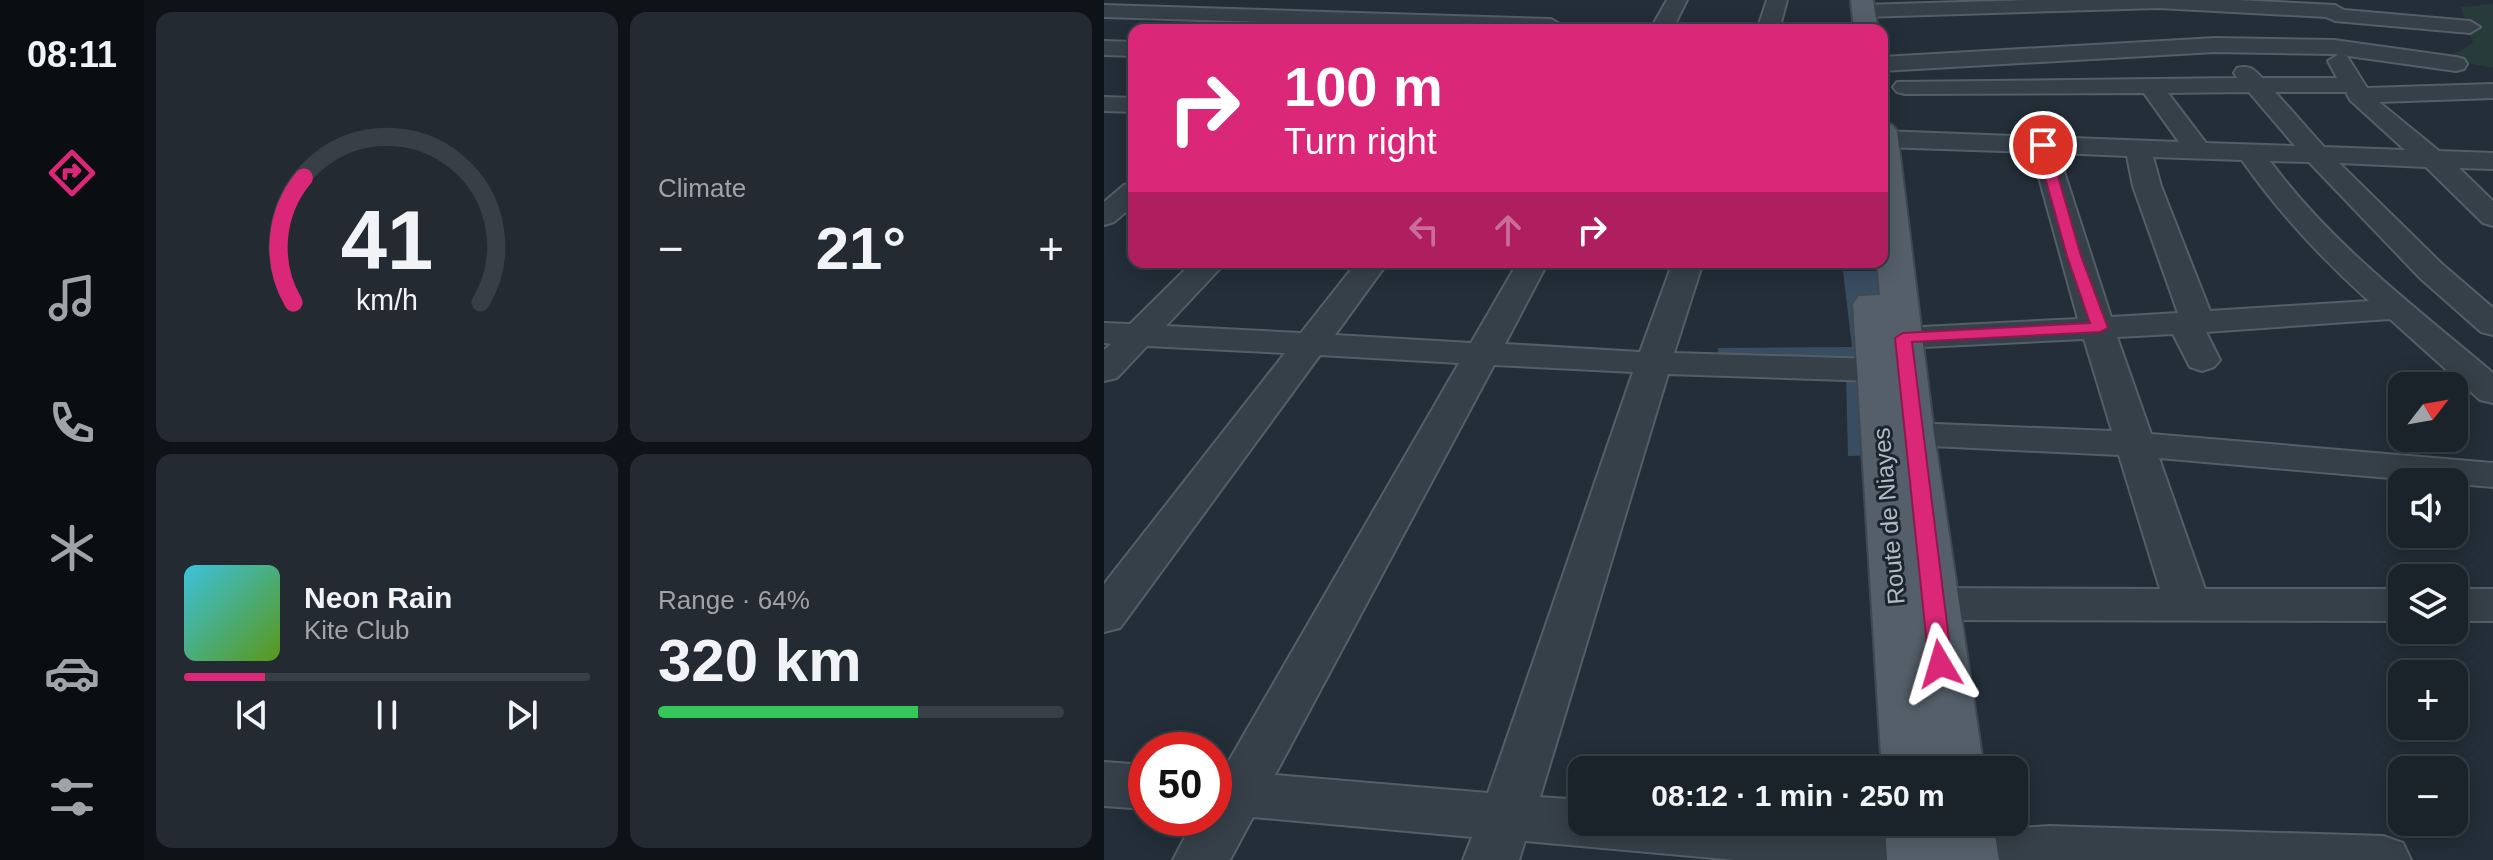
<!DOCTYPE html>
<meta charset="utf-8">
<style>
:root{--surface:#1a222a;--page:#232a32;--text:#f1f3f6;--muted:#9fa4a8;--line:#383f47;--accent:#db2777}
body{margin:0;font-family:Helvetica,sans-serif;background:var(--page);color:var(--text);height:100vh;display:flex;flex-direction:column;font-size:30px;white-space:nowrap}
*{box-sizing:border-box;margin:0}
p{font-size:26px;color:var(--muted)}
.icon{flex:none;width:44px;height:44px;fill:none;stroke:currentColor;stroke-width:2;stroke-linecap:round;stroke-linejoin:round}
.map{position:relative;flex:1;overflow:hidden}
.drawer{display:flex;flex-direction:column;gap:12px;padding:12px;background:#0e1317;width:960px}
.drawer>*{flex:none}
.banner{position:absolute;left:24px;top:24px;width:760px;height:244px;border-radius:16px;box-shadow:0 4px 20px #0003,0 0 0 2px var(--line);background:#db2777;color:#fff;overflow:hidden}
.needle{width:52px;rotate:59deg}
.controls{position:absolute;left:1284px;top:372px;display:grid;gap:16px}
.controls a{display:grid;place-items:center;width:80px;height:80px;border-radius:16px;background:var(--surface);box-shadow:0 4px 20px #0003,0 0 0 2px var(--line);font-size:40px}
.speed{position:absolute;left:24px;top:732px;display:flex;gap:16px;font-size:40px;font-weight:700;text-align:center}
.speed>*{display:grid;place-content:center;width:104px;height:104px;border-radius:50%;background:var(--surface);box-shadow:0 4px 20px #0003,0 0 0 2px var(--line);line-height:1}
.speed .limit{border:12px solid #d22;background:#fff;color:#111}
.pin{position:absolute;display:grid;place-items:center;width:68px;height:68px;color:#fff;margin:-34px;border:4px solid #fff;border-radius:50%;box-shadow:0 2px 8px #0007}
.me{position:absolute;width:88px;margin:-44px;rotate:353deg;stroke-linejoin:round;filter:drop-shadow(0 0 6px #0008)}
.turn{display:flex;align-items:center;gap:28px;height:168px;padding:0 24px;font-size:36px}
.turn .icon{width:104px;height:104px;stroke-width:2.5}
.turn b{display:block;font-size:56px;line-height:68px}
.lanes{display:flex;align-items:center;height:76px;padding:0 24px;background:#0003;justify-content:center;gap:40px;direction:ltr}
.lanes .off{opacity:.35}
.big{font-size:60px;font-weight:700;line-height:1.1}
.drawer .tile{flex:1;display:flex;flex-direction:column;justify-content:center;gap:12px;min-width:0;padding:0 28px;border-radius:16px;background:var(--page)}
.drawer .dial{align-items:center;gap:0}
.dial svg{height:208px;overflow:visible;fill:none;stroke:var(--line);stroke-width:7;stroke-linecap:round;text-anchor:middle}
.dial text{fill:var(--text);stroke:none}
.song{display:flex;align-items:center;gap:24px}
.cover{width:96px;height:96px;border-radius:12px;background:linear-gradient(135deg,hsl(190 70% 55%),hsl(90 70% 35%))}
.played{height:8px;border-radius:4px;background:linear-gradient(90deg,var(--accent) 20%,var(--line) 20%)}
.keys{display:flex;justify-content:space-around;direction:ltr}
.heat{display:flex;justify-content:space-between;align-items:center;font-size:44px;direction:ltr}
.charge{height:12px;border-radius:6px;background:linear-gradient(90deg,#34c759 64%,var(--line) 0)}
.drawer .tiles{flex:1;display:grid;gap:12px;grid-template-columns:repeat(2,1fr)}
.trip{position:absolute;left:464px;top:756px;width:460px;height:80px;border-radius:16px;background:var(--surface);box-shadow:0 4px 20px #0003,0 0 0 2px var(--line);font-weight:700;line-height:80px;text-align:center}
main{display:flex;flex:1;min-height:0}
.tabs{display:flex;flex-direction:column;width:144px;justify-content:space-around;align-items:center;background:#0a0e11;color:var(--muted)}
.tabs .icon{width:56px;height:56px}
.tabs .current{color:var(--accent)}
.tabs b{font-size:36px;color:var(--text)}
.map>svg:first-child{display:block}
.green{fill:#263b3a}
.water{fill:#394d61}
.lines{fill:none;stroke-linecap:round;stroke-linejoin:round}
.minor-casing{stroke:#545e67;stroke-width:4}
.major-casing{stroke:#404952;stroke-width:4}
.minor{fill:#364049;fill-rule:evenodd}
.major{fill:#545f69;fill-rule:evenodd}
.route{fill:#db2777;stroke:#8e194d;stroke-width:2}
.labels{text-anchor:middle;stroke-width:6;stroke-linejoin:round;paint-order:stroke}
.street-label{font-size:24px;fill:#b1bbc5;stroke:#1c252e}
</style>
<main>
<nav class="tabs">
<b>08:11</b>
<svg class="icon current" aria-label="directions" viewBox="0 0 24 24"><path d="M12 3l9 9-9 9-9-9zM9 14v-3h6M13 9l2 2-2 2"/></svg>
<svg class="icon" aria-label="music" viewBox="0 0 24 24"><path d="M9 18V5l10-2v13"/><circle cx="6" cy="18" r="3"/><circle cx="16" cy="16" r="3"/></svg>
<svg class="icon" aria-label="phone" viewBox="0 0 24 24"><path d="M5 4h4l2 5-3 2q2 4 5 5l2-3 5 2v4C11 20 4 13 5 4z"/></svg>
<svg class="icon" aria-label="climate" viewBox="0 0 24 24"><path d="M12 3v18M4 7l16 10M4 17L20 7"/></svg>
<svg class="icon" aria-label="car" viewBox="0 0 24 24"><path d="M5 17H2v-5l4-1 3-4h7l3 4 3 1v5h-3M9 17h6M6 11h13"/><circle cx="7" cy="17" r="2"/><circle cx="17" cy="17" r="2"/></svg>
<svg class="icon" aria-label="filters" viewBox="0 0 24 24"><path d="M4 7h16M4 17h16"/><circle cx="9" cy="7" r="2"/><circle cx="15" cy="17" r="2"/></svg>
</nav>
<section class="drawer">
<div class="tiles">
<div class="tile dial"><svg viewBox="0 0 100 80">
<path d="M14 69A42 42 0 1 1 86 69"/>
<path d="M14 69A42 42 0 0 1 18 21" stroke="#db2777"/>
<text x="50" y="56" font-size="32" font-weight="700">41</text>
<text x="50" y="72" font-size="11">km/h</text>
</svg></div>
<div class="tile"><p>Climate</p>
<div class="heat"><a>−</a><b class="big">21°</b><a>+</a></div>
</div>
<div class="tile">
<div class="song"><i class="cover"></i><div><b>Neon Rain</b><p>Kite Club</p></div></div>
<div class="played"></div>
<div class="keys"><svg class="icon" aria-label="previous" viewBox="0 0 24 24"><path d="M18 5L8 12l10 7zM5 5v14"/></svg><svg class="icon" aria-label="pause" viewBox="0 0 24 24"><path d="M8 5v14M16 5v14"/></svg><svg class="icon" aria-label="next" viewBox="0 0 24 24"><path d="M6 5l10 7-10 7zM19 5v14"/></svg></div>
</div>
<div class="tile"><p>Range · 64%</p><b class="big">320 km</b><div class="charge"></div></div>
</div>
</section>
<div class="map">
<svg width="1389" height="860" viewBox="0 0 1389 860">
<rect width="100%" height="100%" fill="#232e38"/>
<!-- green -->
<polygon class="green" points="1389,4 1389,68 1341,59 1369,43 1357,7"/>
<!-- water -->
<polygon class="water" points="739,271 801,271 820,454 744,456 742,376 616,367 614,348 748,347"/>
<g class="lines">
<!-- minor casing -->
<g class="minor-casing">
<g id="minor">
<polygon points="563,0 583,0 568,30 546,30"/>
<polygon points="663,0 683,0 675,30 653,30"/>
<polygon points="923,0 1134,0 1231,5 1240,10 1366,21 1376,27 1366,33 1231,21 1222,17 1055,8 759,17 749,11 759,5"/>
<polygon points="0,5 447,19 457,25 452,30 407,30 0,17"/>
<polygon points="1111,38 1230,40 1352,57 1360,59 1363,64 1360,69 1352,71 1230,54 1111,52 778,71 778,57"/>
<polygon points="0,41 30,42 30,56 0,55"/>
<path d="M1235 54 1243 56 1263 88 1389 84V98L1275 102 1335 151 1389 153V169L1355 168 1389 201V226L1379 223 1322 167 1235 163 1338 264 1389 308V335L1377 332 1316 278 1205 162 1166 161C1227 244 1311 307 1389 373V403L1376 400 1286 319 1102 332 1116 360 1110 367 1098 371 1086 367 1069 334 1013 337 1047 434 1389 463V487L1055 458 1101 589H1298V621L829 620 813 615 806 604 813 593 829 588 1056 589 1015 455 808 445 795 442 789 434 795 426 808 423 1008 431 980 339 799 348 787 345 782 338 787 331 799 328 974 319 928 152 778 147V131L1075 142 1040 93 801 94 793 92 789 87 793 82 1133 78 1130 73 1133 68C1146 65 1150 69 1158 78H1233L1224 61ZM1145 92 1191 146 1102 143 1064 93ZM1171 92H1242L1246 100 1301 150 1220 147ZM954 153 1023 156 1029 186 1074 313 1007 317ZM1049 157 1138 160C1175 213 1217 258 1265 301L1106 311 1057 186Z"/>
<polygon points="0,97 30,98 30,112 0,111"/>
<polygon points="30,183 30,205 10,222 0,225 0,202 20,185"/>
<path d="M89 262H122L62 326 197 333 253 262H284L231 335 367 343 414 262H444L401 344 536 352 569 262H599L570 353 771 359 784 362 789 370 784 378 771 381 564 374 436 797 478 800V822H743L862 832 945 826 1279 836 1299 843 1307 860H632L421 841 415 860H359L368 837 149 817 126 860H69L91 818H110V770L119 771 355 363 216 355 16 628 0 632V584L181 353 43 346 13 378 0 381V350L7 344 0 343V323L26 324ZM390 365 529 372 384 793 171 775Z"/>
<rect x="1350" y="589" width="39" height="32"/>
<polygon points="0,762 42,765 42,809 0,806"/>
</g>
</g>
<!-- major casing -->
<g class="major-casing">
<g id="major">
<polygon points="747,0 769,0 774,30 750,30"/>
<polygon points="778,122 788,125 793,131 830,434 880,770 778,770 749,304 755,296 776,295 773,262 778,262"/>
<polygon points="781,822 889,822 895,860 783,860"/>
</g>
</g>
<!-- minor -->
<use href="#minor" class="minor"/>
<!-- major -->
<use href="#major" class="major"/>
</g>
<!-- route -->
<polygon class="route" points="939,142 945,145 977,256 1004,328 996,332 808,342 848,664 844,670 836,672 828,670 825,664 791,338 799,333 986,323 963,256 932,145"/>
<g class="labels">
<!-- street labels -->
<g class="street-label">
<text transform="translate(785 516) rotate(-95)" y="8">Route de Niayes</text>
</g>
</g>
</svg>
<div class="controls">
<a><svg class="needle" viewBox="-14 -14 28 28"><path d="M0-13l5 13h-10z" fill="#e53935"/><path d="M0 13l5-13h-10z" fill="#9fa4a8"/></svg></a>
<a><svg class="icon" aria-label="sound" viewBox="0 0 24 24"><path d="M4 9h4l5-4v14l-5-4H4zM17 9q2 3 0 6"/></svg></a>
<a><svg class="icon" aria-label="layers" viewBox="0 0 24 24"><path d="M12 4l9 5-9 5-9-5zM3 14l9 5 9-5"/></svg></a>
<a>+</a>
<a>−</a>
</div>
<div class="speed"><div class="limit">50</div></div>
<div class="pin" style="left:939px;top:145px;background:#d93025"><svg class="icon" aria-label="arrive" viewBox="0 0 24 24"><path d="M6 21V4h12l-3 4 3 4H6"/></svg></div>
<svg class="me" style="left:836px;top:664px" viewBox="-20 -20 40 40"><path d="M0-17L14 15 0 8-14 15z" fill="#db2777" stroke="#fff" stroke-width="4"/></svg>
<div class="trip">08:12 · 1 min · 250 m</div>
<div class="banner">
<div class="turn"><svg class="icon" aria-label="right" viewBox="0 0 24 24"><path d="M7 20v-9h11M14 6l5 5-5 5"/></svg><div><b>100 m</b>Turn right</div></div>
<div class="lanes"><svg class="icon off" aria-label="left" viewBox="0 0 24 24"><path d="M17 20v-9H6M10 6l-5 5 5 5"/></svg><svg class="icon off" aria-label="ahead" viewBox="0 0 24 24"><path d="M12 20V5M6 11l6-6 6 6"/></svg><svg class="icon" aria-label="right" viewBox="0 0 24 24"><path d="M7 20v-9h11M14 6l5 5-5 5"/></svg></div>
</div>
</div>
</main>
